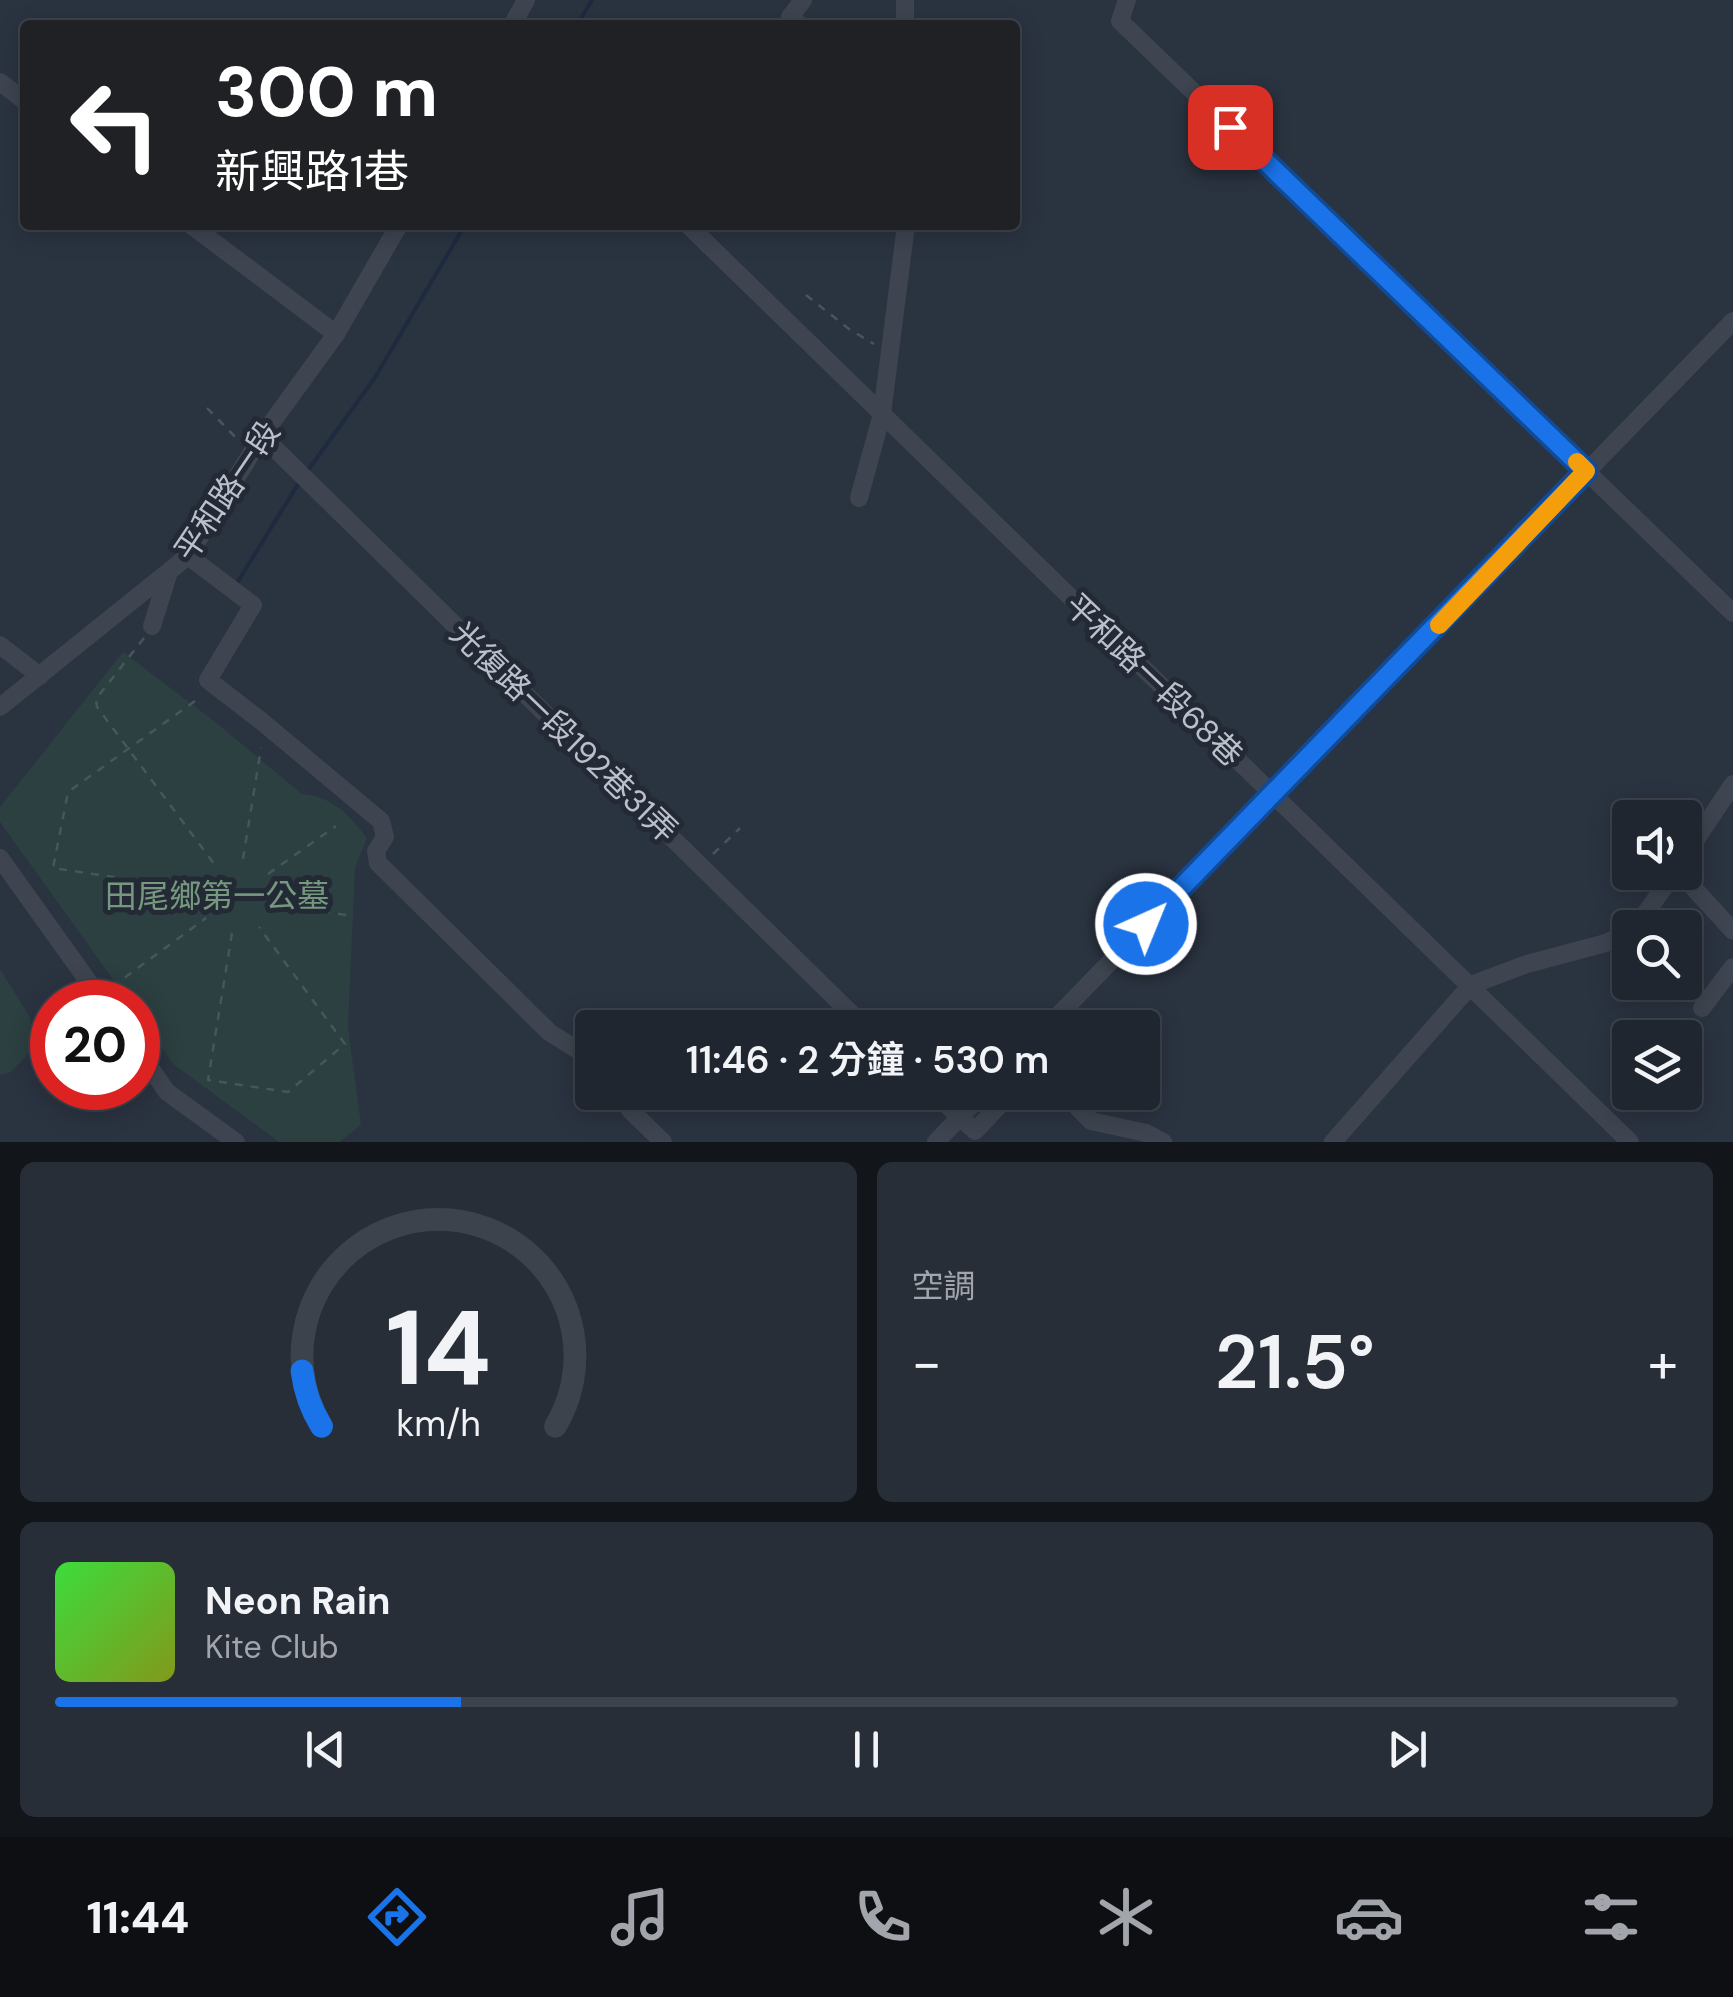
<!DOCTYPE html>
<html lang="zh-TW">
<meta charset="utf-8">
<style>
:root{--surface:#202630;--page:#282e38;--text:#f1f3f6;--muted:#a2a5ab;--line:#3d434c;--accent:#1a73e8}
body{margin:0;font-family:"DM Sans","Noto Sans TC",sans-serif;background:var(--page);color:var(--text);height:100vh;display:flex;flex-direction:column;font-size:38px;white-space:nowrap}
*{box-sizing:border-box;margin:0}
p{font-size:32px;color:var(--muted)}
.icon{flex:none;width:55px;height:55px;fill:none;stroke:currentColor;stroke-width:2;stroke-linecap:round;stroke-linejoin:round}
.map{position:relative;height:1142px;overflow:hidden}
.details{display:flex;flex-direction:column;gap:20px;padding:20px;background:#12151a;flex:1}
.details>*{flex:none}
.top-card{position:absolute;left:20px;top:20px;width:1000px;height:210px;border-radius:10px;box-shadow:0 5px 25px #0003,0 0 0 2px var(--line);background:#202124;color:#fff;overflow:hidden}
.controls{position:absolute;left:1612px;top:800px;display:grid;gap:20px}
.controls a{display:grid;place-items:center;width:90px;height:90px;border-radius:10px;background:var(--surface);box-shadow:0 5px 25px #0003,0 0 0 2px var(--line);font-size:50px}
.speed{position:absolute;left:30px;top:980px;display:flex;gap:20px;font-size:50px;font-weight:700;text-align:center}
.speed>*{display:grid;place-content:center;width:130px;height:130px;border-radius:50%;background:var(--surface);box-shadow:0 5px 25px #0003,0 0 0 2px var(--line);line-height:1}
.speed .limit{border:15px solid #d22;background:#fff;color:#111}
.pin{position:absolute;display:grid;place-items:center;width:85px;height:85px;color:#fff;margin:-42px;border-radius:20px;box-shadow:0 5px 15px #0006}
.me{position:absolute;width:110px;margin:-55px;rotate:44deg;stroke-linejoin:round;filter:drop-shadow(0 0 8px #0008)}
.turn{display:flex;align-items:center;gap:35px;height:210px;padding:0 30px;font-size:45px}
.turn .icon{width:130px;height:130px;stroke-width:2.5}
.turn b{display:block;font-size:70px;line-height:85px}
.big{font-size:75px;font-weight:600;line-height:1.1}
.details .tile{flex:1;display:flex;flex-direction:column;justify-content:center;gap:15px;min-width:0;padding:0 35px;border-radius:15px;background:var(--page)}
.details .dial{align-items:center;gap:0}
.dial svg{height:260px;overflow:visible;fill:none;stroke:var(--line);stroke-width:7;stroke-linecap:round;text-anchor:middle}
.dial text{fill:var(--text);stroke:none}
.song{display:flex;align-items:center;gap:30px}
.cover{width:120px;height:120px;border-radius:15px;background:linear-gradient(135deg,hsl(120 70% 55%),hsl(70 70% 35%))}
.played{height:10px;border-radius:5px;background:linear-gradient(90deg,var(--accent) 25%,var(--line) 25%)}
.keys{display:flex;justify-content:space-around;direction:ltr}
.heat{display:flex;justify-content:space-between;align-items:center;font-size:55px;direction:ltr}
.details .tiles{flex:1;display:grid;gap:20px;grid-template-columns:1fr 1fr}
.tile:last-child{grid-column:span 2}
.trip{position:absolute;left:575px;top:1010px;width:585px;height:100px;border-radius:10px;background:var(--surface);box-shadow:0 5px 25px #0003,0 0 0 2px var(--line);font-weight:600;line-height:100px;text-align:center}
.menu{display:flex;height:160px;justify-content:space-around;align-items:center;background:#0d0f13;color:var(--muted)}
.menu .icon{width:70px;height:70px}
.menu .on{color:var(--accent)}
.menu b{font-size:45px;color:var(--text)}
.map>svg:first-child{display:block}
.green{fill:#2c3f41}
.lines{fill:none;stroke-linecap:round;stroke-linejoin:round}
.stream{stroke:#1e2a3e;stroke-width:4}
.path{stroke:#455759;stroke-width:2.5;stroke-dasharray:8 8;stroke-linecap:butt}
.minor{stroke:#3e4550;stroke-width:18}
.route-casing{stroke:#114b97;stroke-width:25}
.route{stroke:#1a73e8;stroke-width:18}
.slow{stroke:#f59e0b;stroke-width:18}
.labels{text-anchor:middle;stroke-width:10;stroke-linejoin:round;paint-order:stroke}
.street-label{font-size:32px;fill:#bbc1ca;stroke:#232a36}
.park-label{font-size:32px;fill:#75987e;stroke:#232a36}
</style>
<div class="map">
<svg width="1733" height="1142" viewBox="0 0 1733 1142">
<rect width="100%" height="100%" fill="#2a3340"/>
<!-- green -->
<g class="green">
<path d="M123 652 214 721 302 794C334 797 348 814 367 838L355 868 348 1027 361 1125 339 1142H279L173 1064 138 1014V1002H129L0 822V807Z"/>
<polygon points="0,969 31,1019 30,1052 11,1072 0,1075"/>
</g>
<g class="lines">
<!-- stream -->
<g class="stream">
<polyline points="577,25 592,0"/>
<polyline points="306,473 374,379 465,225"/>
<polyline points="237,583 300,481"/>
</g>
<!-- path -->
<g class="path">
<polyline points="806,295 849,329 874,344"/>
<polyline points="207,408 241,443"/>
<polyline points="144,638 96,699 97,707 215,865"/>
<polyline points="195,701 68,792 53,868 200,890"/>
<polyline points="713,854 740,828"/>
<polyline points="243,859 261,748"/>
<polyline points="268,874 336,826"/>
<polyline points="275,903 352,916"/>
<polyline points="232,933 208,1080 288,1092 345,1044 259,927"/>
<polyline points="112,987 206,918"/>
</g>
<!-- minor -->
<g class="minor">
<polyline points="905,0 905,25"/>
<polyline points="1127,0 1120,21 1733,613"/>
<polyline points="512,25 526,0"/>
<polyline points="800,25 790,17 803,0"/>
<polyline points="0,82 25,101"/>
<polyline points="191,225 336,334"/>
<polyline points="688,225 1630,1142"/>
<polyline points="262,436 866,1028"/>
<polyline points="859,498 882,414 906,225"/>
<polyline points="188,556 253,605 208,680 260,720 381,821 385,837 376,851 378,863 549,1032 592,1059"/>
<polyline points="152,626 168,575"/>
<polyline points="0,645 40,676"/>
<polyline points="0,707 188,556 262,436 336,334 399,225"/>
<polyline points="1685,856 1733,784"/>
<polyline points="0,858 103,1002"/>
<polyline points="1679,872 1733,931"/>
<polyline points="1635,928 1675,872"/>
<polyline points="1702,1008 1733,967"/>
<polyline points="1046,1028 1733,321"/>
<polyline points="138,1050 167,1092 236,1142"/>
<polyline points="634,1092 630,1110 663,1142"/>
<polyline points="933,1092 975,1131 1012,1092"/>
<polyline points="1063,1092 1091,1121 1146,1133 1163,1142"/>
<polyline points="936,1142 984,1092"/>
<polyline points="1333,1142 1471,985 1527,964 1606,943 1630,931"/>
</g>
</g>
<g class="lines">
<!-- route casing -->
<g class="route-casing">
<polyline id="route" points="1146,924 1586,471 1230,127"/>
</g>
<!-- route -->
<use href="#route" class="route"/>
<!-- slow -->
<polyline class="slow" points="1439,625 1586,471 1577,462"/>
</g>
<g class="labels">
<!-- street labels -->
<g class="street-label">
<text transform="translate(227 491) rotate(-56)" y="11">平和路一段</text>
<text transform="translate(1154 680) rotate(44)" y="11">平和路一段68巷</text>
<text transform="translate(564 732) rotate(44)" y="11">光復路一段192巷31弄</text>
</g>
<!-- park labels -->
<g class="park-label">
<text x="217" y="907">田尾鄉第一公墓</text>
</g>
</g>
</svg>
<div class="controls">
<a><svg class="icon" aria-label="sound" viewBox="0 0 24 24"><path d="M4 9h4l5-4v14l-5-4H4zM17 9q2 3 0 6"/></svg></a>
<a><svg class="icon" aria-label="search" viewBox="0 0 24 24"><circle cx="10" cy="10" r="6"/><path d="M15 15l6 6"/></svg></a>
<a><svg class="icon" aria-label="layers" viewBox="0 0 24 24"><path d="M12 4l9 5-9 5-9-5zM3 14l9 5 9-5"/></svg></a>
</div>
<div class="speed"><div class="limit">20</div></div>
<div class="pin" style="left:1230px;top:127px;background:#d93025"><svg class="icon" aria-label="arrive" viewBox="0 0 24 24"><path d="M6 21V4h12l-3 4 3 4H6"/></svg></div>
<svg class="me" style="left:1146px;top:924px" viewBox="-20 -20 40 40"><circle r="17" fill="#1a73e8" stroke="#fff" stroke-width="3"/><path d="M0-11L8 9 0 5-8 9z" fill="#fff"/></svg>
<div class="trip">11:46 · 2 分鐘 · 530 m</div>
<div class="top-card">
<div class="turn"><svg class="icon" aria-label="left" viewBox="0 0 24 24"><path d="M17 20v-9H6M10 6l-5 5 5 5"/></svg><div><b>300 m</b>新興路1巷</div></div>
</div>
</div>
<section class="details">
<div class="tiles">
<div class="tile dial"><svg viewBox="0 0 100 80">
<path d="M14 69A42 42 0 1 1 86 69"/>
<path d="M14 69A42 42 0 0 1 8 52" stroke="#1a73e8"/>
<text x="50" y="56" font-size="32" font-weight="700">14</text>
<text x="50" y="72" font-size="11">km/h</text>
</svg></div>
<div class="tile"><p>空調</p>
<div class="heat"><a>−</a><b class="big">21.5°</b><a>+</a></div>
</div>
<div class="tile">
<div class="song"><i class="cover"></i><div><b>Neon Rain</b><p>Kite Club</p></div></div>
<div class="played"></div>
<div class="keys"><svg class="icon" aria-label="previous" viewBox="0 0 24 24"><path d="M18 5L8 12l10 7zM5 5v14"/></svg><svg class="icon" aria-label="pause" viewBox="0 0 24 24"><path d="M8 5v14M16 5v14"/></svg><svg class="icon" aria-label="next" viewBox="0 0 24 24"><path d="M6 5l10 7-10 7zM19 5v14"/></svg></div>
</div>
</div>
</section>
<nav class="menu">
<b>11:44</b>
<svg class="icon on" aria-label="directions" viewBox="0 0 24 24"><path d="M12 3l9 9-9 9-9-9zM9 14v-3h6M13 9l2 2-2 2"/></svg>
<svg class="icon" aria-label="music" viewBox="0 0 24 24"><path d="M9 18V5l10-2v13"/><circle cx="6" cy="18" r="3"/><circle cx="16" cy="16" r="3"/></svg>
<svg class="icon" aria-label="phone" viewBox="0 0 24 24"><path d="M5 4h4l2 5-3 2q2 4 5 5l2-3 5 2v4C11 20 4 13 5 4z"/></svg>
<svg class="icon" aria-label="climate" viewBox="0 0 24 24"><path d="M12 3v18M4 7l16 10M4 17L20 7"/></svg>
<svg class="icon" aria-label="car" viewBox="0 0 24 24"><path d="M5 17H2v-5l4-1 3-4h7l3 4 3 1v5h-3M9 17h6M6 11h13"/><circle cx="7" cy="17" r="2"/><circle cx="17" cy="17" r="2"/></svg>
<svg class="icon" aria-label="filters" viewBox="0 0 24 24"><path d="M4 7h16M4 17h16"/><circle cx="9" cy="7" r="2"/><circle cx="15" cy="17" r="2"/></svg>
</nav>
